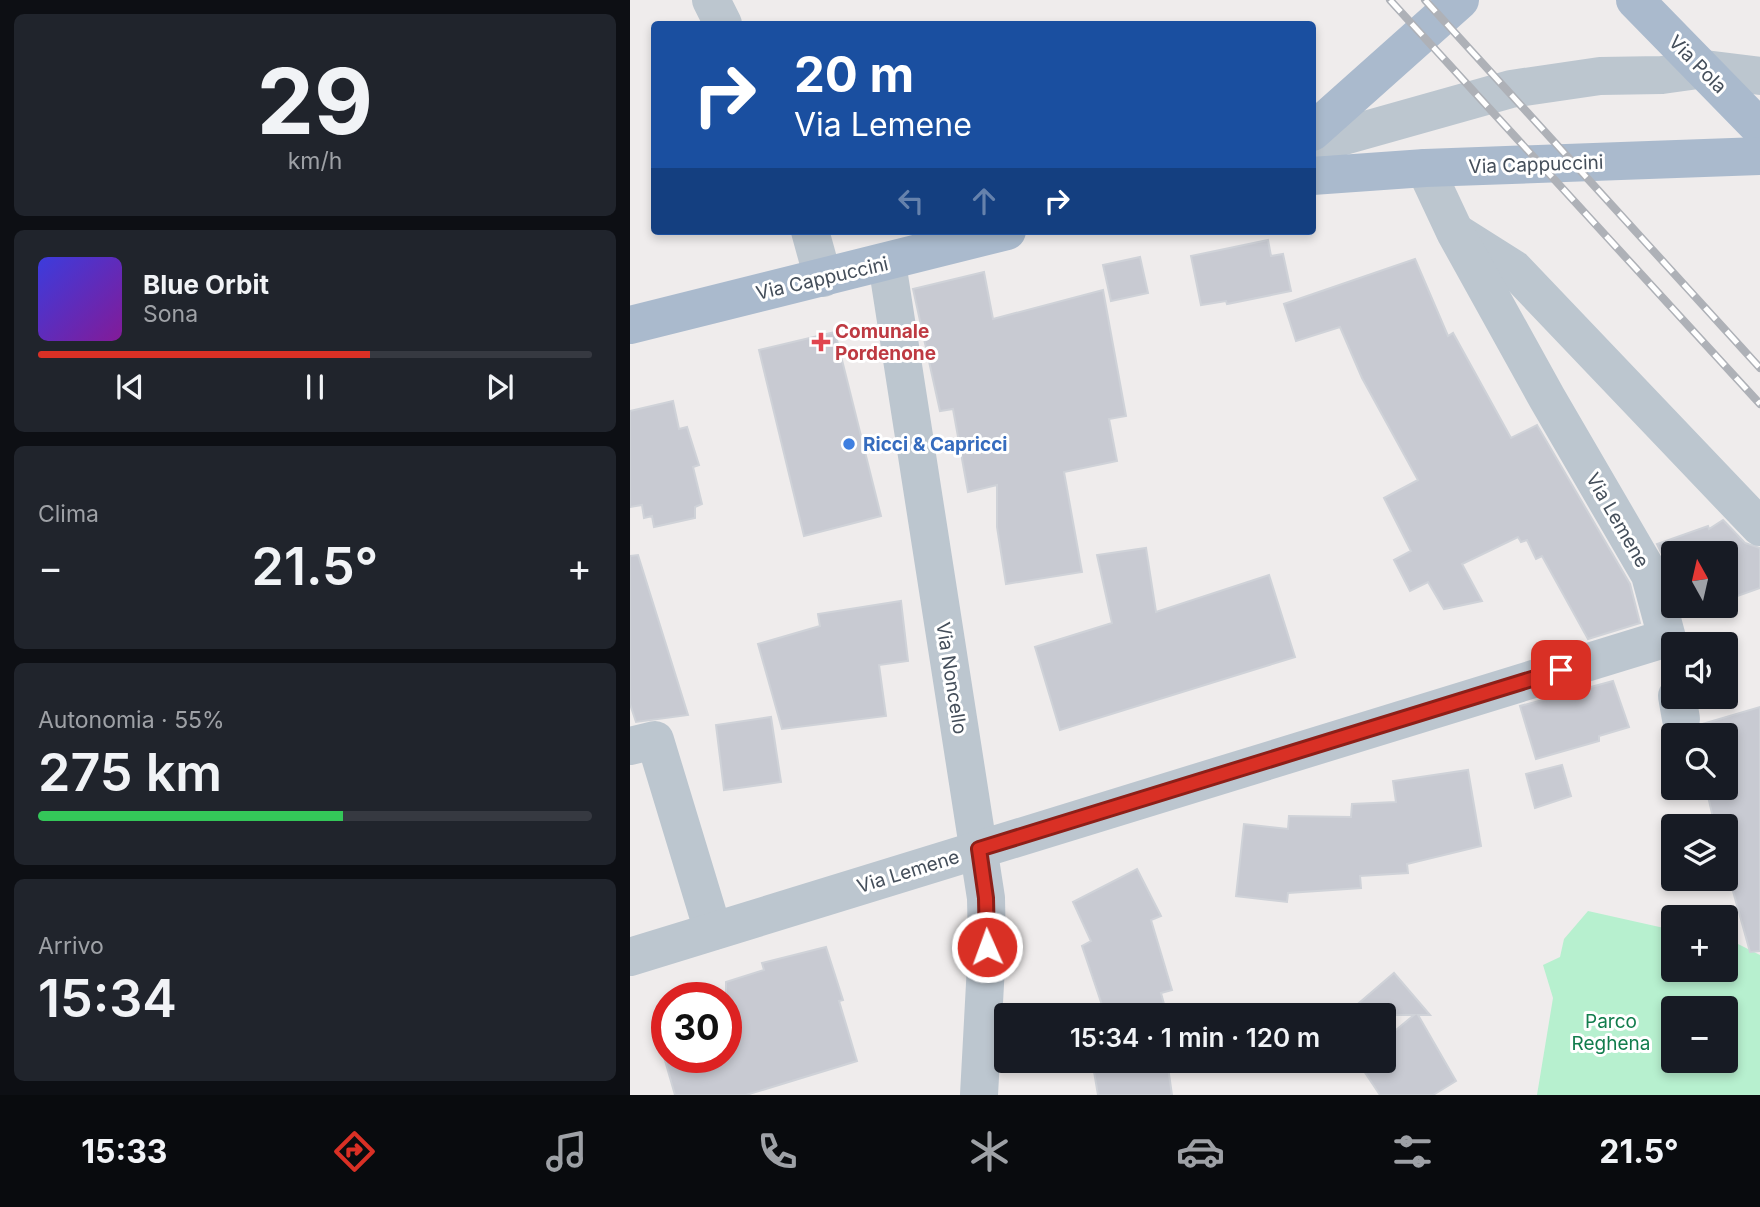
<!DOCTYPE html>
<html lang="it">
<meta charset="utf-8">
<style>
:root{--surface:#171b24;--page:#20242c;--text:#f1f3f6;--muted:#9ea1a6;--line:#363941;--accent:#d93025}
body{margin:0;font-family:Inter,sans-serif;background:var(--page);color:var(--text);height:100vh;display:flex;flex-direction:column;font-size:26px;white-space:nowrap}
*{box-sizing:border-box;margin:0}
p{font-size:23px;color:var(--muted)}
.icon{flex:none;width:38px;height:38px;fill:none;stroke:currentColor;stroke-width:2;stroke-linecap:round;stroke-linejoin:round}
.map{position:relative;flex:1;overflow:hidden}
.panel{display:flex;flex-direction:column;gap:14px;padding:14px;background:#0d0f14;width:630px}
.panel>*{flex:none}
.hud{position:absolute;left:21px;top:21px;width:665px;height:214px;border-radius:7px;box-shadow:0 4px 10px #0003;background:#1a4fa0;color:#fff;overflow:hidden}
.needle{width:46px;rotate:352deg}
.tools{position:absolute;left:1031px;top:541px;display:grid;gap:14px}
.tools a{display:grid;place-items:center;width:77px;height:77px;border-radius:7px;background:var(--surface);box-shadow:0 4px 10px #0003;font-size:35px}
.speed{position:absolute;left:21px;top:982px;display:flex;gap:14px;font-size:35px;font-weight:700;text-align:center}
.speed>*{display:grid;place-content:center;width:91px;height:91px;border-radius:50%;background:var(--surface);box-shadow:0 4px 10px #0003;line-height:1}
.speed .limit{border:10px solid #d22;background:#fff;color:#111}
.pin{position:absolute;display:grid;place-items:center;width:60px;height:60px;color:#fff;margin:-30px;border-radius:14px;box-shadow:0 4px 10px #0006}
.me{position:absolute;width:77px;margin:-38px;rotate:358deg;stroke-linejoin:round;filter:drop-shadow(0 0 5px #0008)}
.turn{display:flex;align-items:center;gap:24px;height:147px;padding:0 28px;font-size:32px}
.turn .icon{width:91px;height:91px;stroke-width:2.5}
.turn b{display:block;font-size:49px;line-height:60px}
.lanes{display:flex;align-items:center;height:66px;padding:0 28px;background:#0003;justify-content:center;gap:35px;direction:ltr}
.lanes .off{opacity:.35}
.big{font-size:52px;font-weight:600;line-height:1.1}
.panel .tile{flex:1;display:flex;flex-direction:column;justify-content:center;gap:10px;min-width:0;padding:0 24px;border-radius:10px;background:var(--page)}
.panel .dial{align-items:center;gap:0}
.dial b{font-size:91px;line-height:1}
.song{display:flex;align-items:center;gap:21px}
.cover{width:84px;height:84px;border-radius:10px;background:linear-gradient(135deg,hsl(240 70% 55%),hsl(290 70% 35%))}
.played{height:7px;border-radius:4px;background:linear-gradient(90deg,var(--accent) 60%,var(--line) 60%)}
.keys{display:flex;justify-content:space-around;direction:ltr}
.heat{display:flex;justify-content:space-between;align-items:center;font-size:38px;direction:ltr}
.charge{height:10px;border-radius:5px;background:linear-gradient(90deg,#34c759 55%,var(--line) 0)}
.trip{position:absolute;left:364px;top:1003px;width:402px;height:70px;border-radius:7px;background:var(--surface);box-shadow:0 4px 10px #0003;font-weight:600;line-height:70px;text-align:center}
.dock{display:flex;height:112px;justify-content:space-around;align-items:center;background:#090b0e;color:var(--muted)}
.dock .icon{width:49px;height:49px}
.dock .selected{color:var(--accent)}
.dock b{font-size:32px;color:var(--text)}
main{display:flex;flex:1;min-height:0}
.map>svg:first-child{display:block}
.green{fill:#b7f0cf;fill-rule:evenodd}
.building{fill:#c8cad2;stroke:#cfd2d8;stroke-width:2}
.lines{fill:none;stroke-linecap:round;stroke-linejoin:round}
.minor{stroke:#bcc6cf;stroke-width:38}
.major{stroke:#aabacd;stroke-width:38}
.rail-casing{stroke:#aeb1b7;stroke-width:8}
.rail{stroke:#fff;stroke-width:5;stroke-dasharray:16;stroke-linecap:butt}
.route-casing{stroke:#8d1f18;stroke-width:18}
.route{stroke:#d93025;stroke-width:12}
.health-dot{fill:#e0444e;stroke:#fff;stroke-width:2.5}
.shop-dot{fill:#3f7fe0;stroke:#fff;stroke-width:2.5}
.labels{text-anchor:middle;stroke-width:6;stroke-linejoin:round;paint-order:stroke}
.street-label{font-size:19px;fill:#444e5a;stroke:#fff}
.health-label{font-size:19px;font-weight:bold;fill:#be3a42;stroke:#fff;text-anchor:start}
.shop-label{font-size:19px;font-weight:bold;fill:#366cbe;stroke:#fff;text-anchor:start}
.park-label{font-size:19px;fill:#127d4d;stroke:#fff}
</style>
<main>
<section class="panel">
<div class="tile dial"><b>29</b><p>km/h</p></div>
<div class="tile">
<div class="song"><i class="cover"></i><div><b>Blue Orbit</b><p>Sona</p></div></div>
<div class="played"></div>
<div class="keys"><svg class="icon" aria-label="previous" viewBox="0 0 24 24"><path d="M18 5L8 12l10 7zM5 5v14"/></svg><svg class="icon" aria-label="pause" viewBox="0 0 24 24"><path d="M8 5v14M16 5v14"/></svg><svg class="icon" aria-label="next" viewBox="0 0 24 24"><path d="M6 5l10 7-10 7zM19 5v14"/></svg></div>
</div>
<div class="tile"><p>Clima</p>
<div class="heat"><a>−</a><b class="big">21.5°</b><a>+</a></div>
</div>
<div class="tile"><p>Autonomia · 55%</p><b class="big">275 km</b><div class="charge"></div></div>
<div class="tile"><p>Arrivo</p><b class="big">15:34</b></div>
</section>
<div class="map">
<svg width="1130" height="1095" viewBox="0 0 1130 1095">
<rect width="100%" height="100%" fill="#efecec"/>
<!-- green -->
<path class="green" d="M958 911 1043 930V970H1096V938L1130 955V1095H907L923 998 913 965 930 957 934 939ZM1043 1008H1096V1060H1043Z"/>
<!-- building -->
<g class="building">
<polygon points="638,240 641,256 653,254 661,291 597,304 596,301 571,305 561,256"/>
<polygon points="510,257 518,293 481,301 473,265"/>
<polygon points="785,259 818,336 823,333 881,438 907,425 1000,584 1010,623 958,639 912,556 906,559 897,540 891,542 888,537 832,564 852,601 814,609 798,582 780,591 764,560 781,551 754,498 788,480 732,378 710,327 666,341 654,304"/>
<polygon points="354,272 363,319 473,290 496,416 479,419 487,461 434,472 452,572 376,584 367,527 367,485 338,492 323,409 310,411 283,289"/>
<polygon points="205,332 251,516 174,536 129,350"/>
<polygon points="43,401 49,429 57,427 69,465 63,467 72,504 65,507 65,518 24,527 22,516 14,518 12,505 0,507 0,411"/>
<polygon points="1093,520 1115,543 1130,548 1130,588 1096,600 1096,553 1043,553 1043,576 1027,544 1078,526 1079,529"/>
<polygon points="516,548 526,612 639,575 665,657 430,730 405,647 482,623 467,555"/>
<polygon points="8,555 58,715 6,722 0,704 0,556"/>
<polygon points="271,601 278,661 249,665 256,716 152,729 128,644 190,626 188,614"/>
<polygon points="1051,606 1081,606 1054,616"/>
<polygon points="983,681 999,727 969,736 969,741 906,759 890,706"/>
<polygon points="1130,707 1130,951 1120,952 1096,866 1096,826 1085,826 1076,788 1096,788 1096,735 1066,735 1072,724"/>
<polygon points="141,717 151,782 94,790 86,725"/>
<polygon points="932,765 941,796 905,808 896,774"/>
<polygon points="838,770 851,846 777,864 778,873 730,876 731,888 658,893 657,902 606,896 614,824 658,829 659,816 721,817 722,804 766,802 763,781"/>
<polygon points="507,869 531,916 521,920 542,990 531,993 537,1015 463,1015 461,1009 472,1005 452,946 461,941 443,902"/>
<polygon points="196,947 213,1000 209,1001 227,1061 116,1095 45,1095 34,1057 96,1057 96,982 134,970 132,963"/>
<polygon points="764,973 800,1015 788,1015 826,1081 803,1095 750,1095 728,1062 754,1060 754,1040 784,1015 715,1015"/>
<polygon points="462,1060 537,1060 542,1095 468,1095"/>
</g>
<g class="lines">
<!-- minor -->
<g class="minor">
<polyline points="81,0 93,24"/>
<polyline points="682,145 881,89 970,76 1032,75 1075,69 1130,76"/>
<polyline points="180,231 193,278"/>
<polyline points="827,233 884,269 1130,527"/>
<polyline points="257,263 356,898 357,947 349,1095"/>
<polyline points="1047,696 1051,719"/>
<polyline points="0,746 25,740 83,931"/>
<polyline points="0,957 1037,638 1020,575 917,398 825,232 795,168"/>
</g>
<!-- major -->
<g class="major">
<polyline points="1005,0 1130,128"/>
<polyline points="682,132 830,0"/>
<polyline points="682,176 795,168 1130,156"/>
<polyline points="0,325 377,231"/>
</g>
<!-- rail casing -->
<g class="rail-casing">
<g id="rail">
<polyline points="760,0 1130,404"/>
<polyline points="795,0 1130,368"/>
</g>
</g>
<!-- rail -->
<use href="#rail" class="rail"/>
</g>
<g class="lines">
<!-- route casing -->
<g class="route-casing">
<polyline id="route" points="357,947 356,898 349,849 931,670"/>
</g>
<!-- route -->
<use href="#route" class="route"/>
</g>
<!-- markers -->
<path class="health-dot" d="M187.5 331.5h7v7h7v7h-7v7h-7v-7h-7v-7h7z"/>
<circle class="shop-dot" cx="219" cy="444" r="7"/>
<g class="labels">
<!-- street labels -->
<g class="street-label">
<text transform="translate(1068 64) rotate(45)" y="7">Via Pola</text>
<text transform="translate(906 164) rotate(-2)" y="7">Via Cappuccini</text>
<text transform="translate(192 278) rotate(-13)" y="7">Via Cappuccini</text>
<text transform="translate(988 520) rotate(60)" y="7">Via Lemene</text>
<text transform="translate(322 678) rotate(81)" y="7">Via Noncello</text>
<text transform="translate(278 871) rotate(-17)" y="7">Via Lemene</text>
</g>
<!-- health labels -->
<g class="health-label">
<text x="205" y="338">Comunale<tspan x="205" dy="22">Pordenone</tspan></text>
</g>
<!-- shop labels -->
<g class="shop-label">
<text x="233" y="451">Ricci &amp; Capricci</text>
</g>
<!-- park labels -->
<g class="park-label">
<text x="981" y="1028">Parco<tspan x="981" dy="22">Reghena</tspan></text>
</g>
</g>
</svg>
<div class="tools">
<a><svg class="needle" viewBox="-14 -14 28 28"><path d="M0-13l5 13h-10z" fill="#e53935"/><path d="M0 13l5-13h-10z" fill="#9ea1a6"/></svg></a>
<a><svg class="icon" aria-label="sound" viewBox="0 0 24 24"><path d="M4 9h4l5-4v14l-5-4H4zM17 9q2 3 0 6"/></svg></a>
<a><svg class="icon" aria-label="search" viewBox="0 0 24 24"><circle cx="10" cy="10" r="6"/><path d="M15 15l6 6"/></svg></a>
<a><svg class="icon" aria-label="layers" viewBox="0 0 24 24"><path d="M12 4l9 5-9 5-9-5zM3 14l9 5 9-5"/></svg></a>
<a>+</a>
<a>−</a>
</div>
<div class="speed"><div class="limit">30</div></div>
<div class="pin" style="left:931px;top:670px;background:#d93025"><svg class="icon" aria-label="arrive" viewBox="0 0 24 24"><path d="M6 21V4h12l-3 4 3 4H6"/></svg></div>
<svg class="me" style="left:357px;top:947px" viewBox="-20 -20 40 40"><circle r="17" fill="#d93025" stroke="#fff" stroke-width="3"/><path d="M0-11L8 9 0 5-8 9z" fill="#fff"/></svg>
<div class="trip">15:34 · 1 min · 120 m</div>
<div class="hud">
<div class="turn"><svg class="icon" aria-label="right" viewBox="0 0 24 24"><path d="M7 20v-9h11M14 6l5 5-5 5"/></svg><div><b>20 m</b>Via Lemene</div></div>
<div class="lanes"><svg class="icon off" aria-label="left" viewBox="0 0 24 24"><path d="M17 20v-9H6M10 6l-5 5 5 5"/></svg><svg class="icon off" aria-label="ahead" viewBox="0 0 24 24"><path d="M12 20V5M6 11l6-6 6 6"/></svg><svg class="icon" aria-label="right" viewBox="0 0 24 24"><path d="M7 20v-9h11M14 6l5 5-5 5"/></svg></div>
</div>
</div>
</main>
<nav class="dock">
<b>15:33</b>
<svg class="icon selected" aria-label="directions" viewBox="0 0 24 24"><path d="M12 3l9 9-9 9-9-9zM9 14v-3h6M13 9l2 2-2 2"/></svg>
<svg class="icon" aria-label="music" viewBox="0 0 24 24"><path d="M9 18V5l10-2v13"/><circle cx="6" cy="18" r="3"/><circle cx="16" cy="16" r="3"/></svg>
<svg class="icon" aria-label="phone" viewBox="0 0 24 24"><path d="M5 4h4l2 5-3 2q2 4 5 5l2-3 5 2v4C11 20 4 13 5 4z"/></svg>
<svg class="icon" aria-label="climate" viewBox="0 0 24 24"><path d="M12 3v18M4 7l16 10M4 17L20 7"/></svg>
<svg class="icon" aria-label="car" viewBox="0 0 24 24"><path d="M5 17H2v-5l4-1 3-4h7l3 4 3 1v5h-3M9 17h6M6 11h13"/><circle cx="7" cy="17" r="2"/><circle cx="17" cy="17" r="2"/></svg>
<svg class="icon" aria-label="filters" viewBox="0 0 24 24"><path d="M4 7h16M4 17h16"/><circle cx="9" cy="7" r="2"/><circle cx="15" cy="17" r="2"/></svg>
<b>21.5°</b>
</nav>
